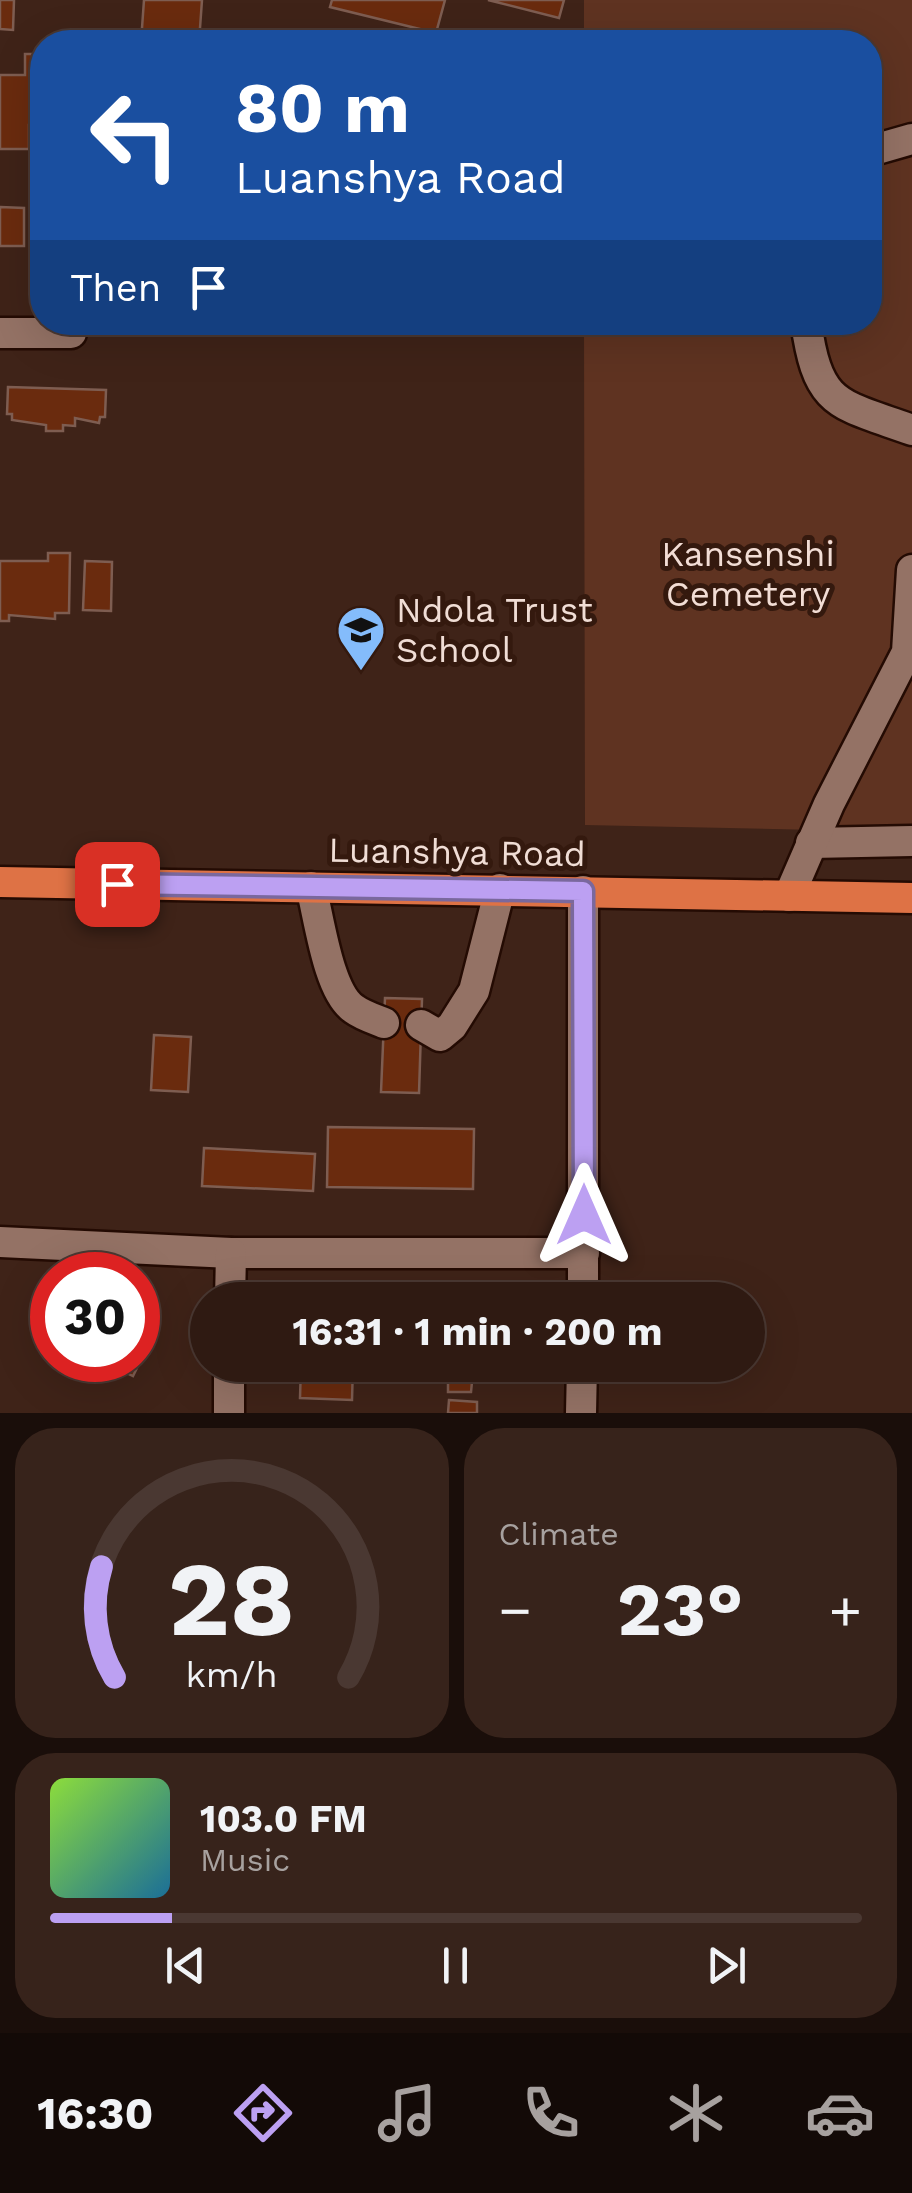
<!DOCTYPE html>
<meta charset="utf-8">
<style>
:root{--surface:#2f1a12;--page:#37231b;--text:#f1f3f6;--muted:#a7a19f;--line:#4a3832;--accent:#bca0f2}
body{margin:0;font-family:"Work Sans",sans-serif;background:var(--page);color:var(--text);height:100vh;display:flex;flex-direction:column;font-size:38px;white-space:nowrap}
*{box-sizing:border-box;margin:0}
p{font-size:32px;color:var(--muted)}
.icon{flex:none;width:55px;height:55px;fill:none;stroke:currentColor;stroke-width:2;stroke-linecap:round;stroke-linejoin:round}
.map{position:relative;height:1413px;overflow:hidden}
.side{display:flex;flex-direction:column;gap:15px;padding:15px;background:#1a0e0a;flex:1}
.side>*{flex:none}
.hud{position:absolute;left:30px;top:30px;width:852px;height:305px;border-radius:40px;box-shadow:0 10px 40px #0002,0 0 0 2px var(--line);background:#1a4fa0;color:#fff;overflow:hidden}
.speed{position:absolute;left:30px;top:1252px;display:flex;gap:20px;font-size:50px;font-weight:700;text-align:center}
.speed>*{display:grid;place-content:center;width:130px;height:130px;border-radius:50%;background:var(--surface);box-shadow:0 10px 40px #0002,0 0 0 2px var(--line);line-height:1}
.speed .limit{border:15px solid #d22;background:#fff;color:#111}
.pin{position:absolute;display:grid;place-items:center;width:85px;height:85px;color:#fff;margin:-42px;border-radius:20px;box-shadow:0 5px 15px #0006}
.me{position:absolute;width:110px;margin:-55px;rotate:0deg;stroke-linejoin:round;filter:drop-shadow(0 0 8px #0008)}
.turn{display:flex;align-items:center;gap:35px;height:210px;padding:0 40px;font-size:45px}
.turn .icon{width:130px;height:130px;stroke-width:2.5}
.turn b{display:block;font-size:70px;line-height:85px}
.then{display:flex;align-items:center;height:95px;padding:0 40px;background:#0003;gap:20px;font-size:38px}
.big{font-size:75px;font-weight:700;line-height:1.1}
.side .tile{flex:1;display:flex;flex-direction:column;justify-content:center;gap:15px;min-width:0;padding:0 35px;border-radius:40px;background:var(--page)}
.side .dial{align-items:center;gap:0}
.dial svg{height:260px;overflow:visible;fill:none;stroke:var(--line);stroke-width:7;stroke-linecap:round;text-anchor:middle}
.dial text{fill:var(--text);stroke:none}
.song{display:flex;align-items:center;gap:30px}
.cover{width:120px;height:120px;border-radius:15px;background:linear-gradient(135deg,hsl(90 70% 55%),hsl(200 70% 35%))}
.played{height:10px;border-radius:5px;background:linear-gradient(90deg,var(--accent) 15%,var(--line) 15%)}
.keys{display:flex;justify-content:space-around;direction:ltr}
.heat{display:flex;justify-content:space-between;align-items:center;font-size:55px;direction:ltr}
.side .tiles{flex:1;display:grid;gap:15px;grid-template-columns:1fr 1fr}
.tile:last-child{grid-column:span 2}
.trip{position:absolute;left:190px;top:1282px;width:575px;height:100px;border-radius:50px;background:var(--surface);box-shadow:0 10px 40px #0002,0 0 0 2px var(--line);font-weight:700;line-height:100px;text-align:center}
.menu{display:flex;height:160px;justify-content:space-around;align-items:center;background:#130a07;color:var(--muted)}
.menu .icon{width:70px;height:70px}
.menu .selected{color:var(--accent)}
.menu b{font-size:45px;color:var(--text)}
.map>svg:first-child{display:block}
.green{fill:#5f3321}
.building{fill:#6a2b0e;stroke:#7e5d51;stroke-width:2.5}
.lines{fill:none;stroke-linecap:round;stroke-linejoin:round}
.minor-casing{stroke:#240b03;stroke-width:35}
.highway-casing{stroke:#240b03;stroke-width:35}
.minor{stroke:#947265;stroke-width:30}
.highway{stroke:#de7245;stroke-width:30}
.route-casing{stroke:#7a689d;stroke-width:25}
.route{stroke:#bca0f2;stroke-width:18}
.labels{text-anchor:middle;stroke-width:10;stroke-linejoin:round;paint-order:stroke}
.park-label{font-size:35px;fill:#f2ddd5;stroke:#34190e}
.poi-label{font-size:35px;fill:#f0ddd5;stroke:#34190e;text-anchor:start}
.street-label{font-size:35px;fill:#f0ddd5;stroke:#34190e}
</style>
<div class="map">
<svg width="912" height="1413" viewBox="0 0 912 1413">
<rect width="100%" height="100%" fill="#3f2318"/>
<!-- green -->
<polygon class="green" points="584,0 912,0 912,832 585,825 584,323 870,322 870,42 584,42"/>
<!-- building -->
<g class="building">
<polygon points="0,0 14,0 13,30 0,29"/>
<polygon points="144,0 202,0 199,42 141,42"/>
<polygon points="332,0 445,0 436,33 330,7"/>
<polygon points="488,0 564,0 559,18"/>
<polygon points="25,54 42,54 42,125 29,125 29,149 0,149 0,75 25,75"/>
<polygon points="0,207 24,208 24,246 0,246"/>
<polygon points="8,387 106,390 105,417 100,417 99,423 75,418 75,426 63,425 63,431 46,431 46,425 12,420 12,414 7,414"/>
<polygon points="48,553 70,553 69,613 55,613 55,619 9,615 9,621 0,621 0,561 48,561"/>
<polygon points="85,561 112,562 111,611 83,610"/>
<polygon points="385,998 422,999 419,1093 381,1092"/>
<polygon points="154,1035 191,1037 188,1092 151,1090"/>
<polygon points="328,1127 474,1129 473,1189 327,1187"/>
<polygon points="204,1148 315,1154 313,1191 202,1186"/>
<polygon points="400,1289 437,1291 437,1300 400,1300"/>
<polygon points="138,1336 150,1341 133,1376 100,1360 138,1360"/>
<polygon points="301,1365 353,1365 352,1400 300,1398"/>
<polygon points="398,1365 435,1365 434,1381 397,1380"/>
<polygon points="471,1365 511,1365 513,1372 476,1382"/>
<polygon points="448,1381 472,1382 471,1392 448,1392"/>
<polygon points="449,1400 477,1402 477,1413 448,1413"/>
</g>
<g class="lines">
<!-- minor casing -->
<g class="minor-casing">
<g id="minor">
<polyline points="870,151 912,139"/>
<path d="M806 322C818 407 837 403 912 430"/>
<polyline points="0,333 71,333"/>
<polyline points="811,843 912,841"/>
<path d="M311 887C319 917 328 992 354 1009 362 1015 374 1019 384 1023"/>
<polyline points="583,891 583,1300"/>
<polyline points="789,896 829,804 907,652 912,570"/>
<polyline points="421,1025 440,1036 452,1026 474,991 500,889"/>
<polyline points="0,1242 231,1253 584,1253"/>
<polyline points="230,1300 231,1253"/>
<polyline points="229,1413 229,1365"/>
<polyline points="581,1413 582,1365"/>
</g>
</g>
<!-- highway casing -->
<g class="highway-casing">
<polyline id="highway" points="0,882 912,898"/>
</g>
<!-- minor -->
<use href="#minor" class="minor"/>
<!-- highway -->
<use href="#highway" class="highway"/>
</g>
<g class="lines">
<!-- route casing -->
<g class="route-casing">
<polyline id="route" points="117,884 583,891 584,1215"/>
</g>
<!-- route -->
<use href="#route" class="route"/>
</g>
<!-- icons -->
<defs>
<g id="school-pin" transform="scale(2.5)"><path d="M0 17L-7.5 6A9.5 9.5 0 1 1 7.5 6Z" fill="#84bcfb" stroke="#34190e"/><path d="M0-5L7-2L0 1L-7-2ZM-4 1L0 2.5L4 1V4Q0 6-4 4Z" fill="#111"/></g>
</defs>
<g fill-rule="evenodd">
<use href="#school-pin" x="361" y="630"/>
</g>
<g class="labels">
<!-- park labels -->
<g class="park-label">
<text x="748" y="566">Kansenshi<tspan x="748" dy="40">Cemetery</tspan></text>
</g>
<!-- poi labels -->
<g class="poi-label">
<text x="396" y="622">Ndola Trust<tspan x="396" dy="40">School</tspan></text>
</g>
<!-- street labels -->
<g class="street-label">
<text transform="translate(457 852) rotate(1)" y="12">Luanshya Road</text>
</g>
</g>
</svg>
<div class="speed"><div class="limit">30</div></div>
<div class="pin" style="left:117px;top:884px;background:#d93025"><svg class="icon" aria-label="arrive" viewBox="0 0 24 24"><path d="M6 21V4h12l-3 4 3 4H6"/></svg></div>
<svg class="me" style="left:584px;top:1215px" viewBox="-20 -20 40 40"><path d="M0-17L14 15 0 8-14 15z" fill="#bca0f2" stroke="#fff" stroke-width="4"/></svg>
<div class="trip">16:31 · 1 min · 200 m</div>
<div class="hud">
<div class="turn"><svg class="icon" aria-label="left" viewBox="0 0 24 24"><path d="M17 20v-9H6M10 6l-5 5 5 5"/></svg><div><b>80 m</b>Luanshya Road</div></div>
<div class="then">Then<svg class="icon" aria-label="arrive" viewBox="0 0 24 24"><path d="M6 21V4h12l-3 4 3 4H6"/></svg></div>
</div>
</div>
<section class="side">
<div class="tiles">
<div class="tile dial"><svg viewBox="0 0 100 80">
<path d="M14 69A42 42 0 1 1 86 69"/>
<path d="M14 69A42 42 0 0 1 10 35" stroke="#bca0f2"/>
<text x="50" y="56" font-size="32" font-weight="700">28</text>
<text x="50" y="72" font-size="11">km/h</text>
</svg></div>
<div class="tile"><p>Climate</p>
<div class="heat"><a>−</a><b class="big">23°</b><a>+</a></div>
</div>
<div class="tile">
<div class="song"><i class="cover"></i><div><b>103.0 FM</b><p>Music</p></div></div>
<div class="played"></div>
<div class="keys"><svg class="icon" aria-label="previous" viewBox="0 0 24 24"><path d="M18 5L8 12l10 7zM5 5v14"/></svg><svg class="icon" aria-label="pause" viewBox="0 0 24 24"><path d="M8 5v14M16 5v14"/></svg><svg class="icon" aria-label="next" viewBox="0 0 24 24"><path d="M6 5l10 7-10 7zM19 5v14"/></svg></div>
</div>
</div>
</section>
<nav class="menu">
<b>16:30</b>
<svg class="icon selected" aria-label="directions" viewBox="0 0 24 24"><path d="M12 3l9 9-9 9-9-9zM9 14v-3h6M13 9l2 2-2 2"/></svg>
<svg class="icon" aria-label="music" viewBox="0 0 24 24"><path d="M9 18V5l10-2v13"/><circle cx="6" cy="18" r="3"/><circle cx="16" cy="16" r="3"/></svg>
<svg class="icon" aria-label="phone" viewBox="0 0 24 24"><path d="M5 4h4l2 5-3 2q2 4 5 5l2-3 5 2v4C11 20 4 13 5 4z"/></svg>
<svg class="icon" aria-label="climate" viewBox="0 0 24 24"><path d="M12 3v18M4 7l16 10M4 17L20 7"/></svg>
<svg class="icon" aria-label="car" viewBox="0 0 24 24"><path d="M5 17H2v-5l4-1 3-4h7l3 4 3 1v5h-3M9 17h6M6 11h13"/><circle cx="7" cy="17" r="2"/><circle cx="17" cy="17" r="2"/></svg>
</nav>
